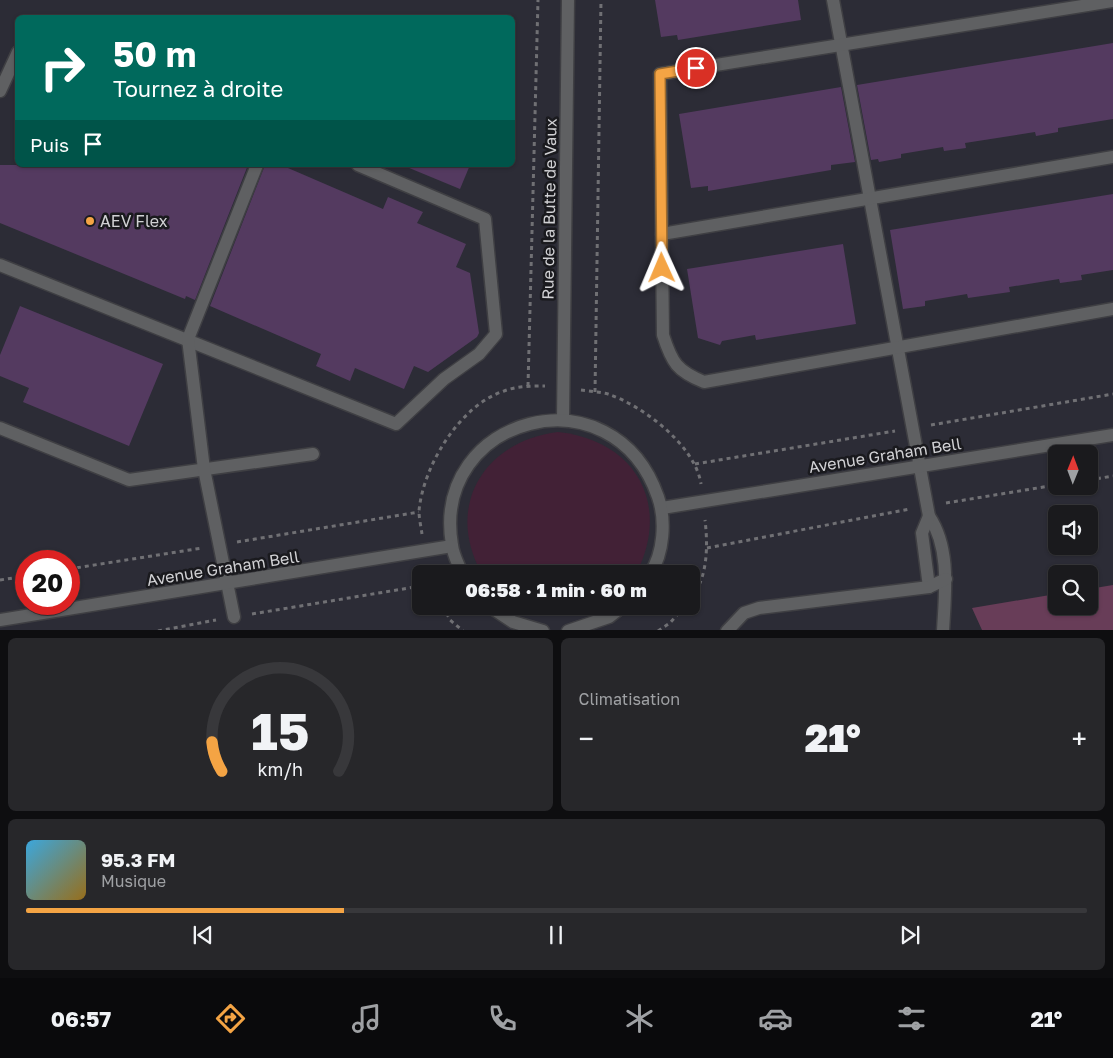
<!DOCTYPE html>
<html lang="fr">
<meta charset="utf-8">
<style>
:root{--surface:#1a1a1d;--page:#27272a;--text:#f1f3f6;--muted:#9fa1a4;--line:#38383b;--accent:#f4a444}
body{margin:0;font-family:"Golos Text",sans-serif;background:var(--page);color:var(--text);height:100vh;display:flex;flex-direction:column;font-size:19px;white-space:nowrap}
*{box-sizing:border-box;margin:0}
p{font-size:16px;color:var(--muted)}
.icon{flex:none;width:28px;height:28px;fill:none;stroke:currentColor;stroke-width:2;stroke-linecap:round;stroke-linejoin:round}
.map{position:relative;height:630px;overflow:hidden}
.sheet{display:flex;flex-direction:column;gap:8px;padding:8px;background:#0e0e10;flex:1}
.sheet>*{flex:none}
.guide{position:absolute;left:15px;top:15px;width:500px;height:152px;border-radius:8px;box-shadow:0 1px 4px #0004,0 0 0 1px var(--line);background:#00695c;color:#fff;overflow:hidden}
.needle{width:32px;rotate:1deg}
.buttons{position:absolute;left:1048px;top:445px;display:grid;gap:10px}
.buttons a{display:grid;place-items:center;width:50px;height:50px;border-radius:8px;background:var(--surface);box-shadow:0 1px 4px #0004,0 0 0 1px var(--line);font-size:25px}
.speed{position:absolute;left:15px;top:550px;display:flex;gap:10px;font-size:25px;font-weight:700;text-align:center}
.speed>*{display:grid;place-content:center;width:65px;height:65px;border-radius:50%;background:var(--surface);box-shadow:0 1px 4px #0004,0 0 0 1px var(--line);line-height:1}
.speed .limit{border:8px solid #d22;background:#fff;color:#111}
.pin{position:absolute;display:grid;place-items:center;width:42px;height:42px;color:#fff;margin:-21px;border:2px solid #fff;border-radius:50%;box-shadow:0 1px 5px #0007}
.me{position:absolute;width:55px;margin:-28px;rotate:359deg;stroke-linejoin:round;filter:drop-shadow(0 0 4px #0008)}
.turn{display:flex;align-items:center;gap:18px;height:105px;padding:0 15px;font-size:22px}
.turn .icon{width:65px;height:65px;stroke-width:2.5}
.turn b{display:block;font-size:35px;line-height:42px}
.then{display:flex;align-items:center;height:48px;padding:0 15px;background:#0003;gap:10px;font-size:19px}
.big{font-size:38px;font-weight:800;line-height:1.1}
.sheet .widget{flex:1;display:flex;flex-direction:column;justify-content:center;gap:8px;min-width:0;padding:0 18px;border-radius:8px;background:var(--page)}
.sheet .dial{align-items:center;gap:0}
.dial svg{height:130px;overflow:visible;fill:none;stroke:var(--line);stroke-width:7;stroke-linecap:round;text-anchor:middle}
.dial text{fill:var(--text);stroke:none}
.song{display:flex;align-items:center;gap:15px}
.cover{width:60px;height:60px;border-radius:8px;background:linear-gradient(135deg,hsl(200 70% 55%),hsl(40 70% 35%))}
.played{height:5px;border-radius:2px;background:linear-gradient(90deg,var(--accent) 30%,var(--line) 30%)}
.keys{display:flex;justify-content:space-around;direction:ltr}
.heat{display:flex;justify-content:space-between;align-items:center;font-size:28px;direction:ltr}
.sheet .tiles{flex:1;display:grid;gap:8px;grid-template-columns:1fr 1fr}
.widget:last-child{grid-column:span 2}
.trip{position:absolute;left:412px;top:565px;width:288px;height:50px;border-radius:8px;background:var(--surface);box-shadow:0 1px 4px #0004,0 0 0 1px var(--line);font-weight:800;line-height:50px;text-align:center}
.dock{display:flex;height:80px;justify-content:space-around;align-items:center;background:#0a0a0c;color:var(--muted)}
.dock .icon{width:35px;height:35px}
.dock .active{color:var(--accent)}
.dock b{font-size:22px;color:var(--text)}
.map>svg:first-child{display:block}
.built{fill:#2c2c36;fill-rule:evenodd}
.green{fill:#422136}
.forest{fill:#683d58}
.building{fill:#543a60}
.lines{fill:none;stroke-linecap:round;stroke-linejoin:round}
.minor-casing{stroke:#3f3f43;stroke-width:15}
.path{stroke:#707074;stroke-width:3;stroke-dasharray:4 4;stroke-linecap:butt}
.minor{stroke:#5f6062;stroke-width:12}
.route-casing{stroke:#9f6b2c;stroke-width:12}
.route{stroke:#f4a444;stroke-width:9}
.poi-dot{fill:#f4a444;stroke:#1a1a1e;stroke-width:2}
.labels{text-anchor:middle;stroke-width:5;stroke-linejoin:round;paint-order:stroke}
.street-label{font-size:16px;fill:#d1d1d4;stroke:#1a1a1e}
.poi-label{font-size:16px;fill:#d1d1d4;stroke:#1a1a1e;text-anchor:start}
</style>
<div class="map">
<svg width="1113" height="631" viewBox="0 0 1113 631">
<rect width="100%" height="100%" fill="#232327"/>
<!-- built -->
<path class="built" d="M0 0H1113V630H0ZM18 18H512V165H18ZM1056 454H1089V486H1056ZM1056 514H1089V546H1056ZM26 561H69V604H26ZM421 574H691V606H421ZM1056 574H1089V606H1056Z"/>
<!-- green -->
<g class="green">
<path d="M558 432C635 440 672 504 636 574H482C444 506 484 441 558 432Z"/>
<path d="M520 606H598C573 618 545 617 520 606Z"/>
</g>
<!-- forest -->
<polygon class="forest" points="1113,585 1113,630 982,630 972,608 1056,594 1056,606 1089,606 1089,589"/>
<!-- building -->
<g class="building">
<polygon points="655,0 798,0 801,20 678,40 677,35 661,37"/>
<polygon points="1113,43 1113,119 1058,128 1058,132 1036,136 1035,132 965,143 966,148 944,151 943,147 901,154 901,158 879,162 878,159 871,160 857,85"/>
<polygon points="841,87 855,162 831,165 831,170 708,191 708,186 691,188 679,114"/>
<polygon points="0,165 248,165 195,300 186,296 185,299 0,223"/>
<polygon points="265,165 281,165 383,209 388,197 423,212 417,223 466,244 456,267 470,273 479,333 477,337 428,372 414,366 404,389 355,368 350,381 316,366 321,354 210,306"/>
<polygon points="402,165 470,165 460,189"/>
<polygon points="1113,194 1113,270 1081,275 1082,280 1060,283 1059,279 1009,287 1010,292 968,298 967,294 925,301 925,306 903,309 890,230"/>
<polygon points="843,244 856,324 756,340 755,335 722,341 720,345 698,338 687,269"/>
<polygon points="20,306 163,364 129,446 23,402 29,388 0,376 0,355"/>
</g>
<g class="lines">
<!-- minor casing -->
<g class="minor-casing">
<g id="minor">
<path d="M833 0 929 516C951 549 945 593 943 631"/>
<path d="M1113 1 660 74 663 335C672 363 677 371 704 382L1113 309"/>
<polyline points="0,91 18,52"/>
<polyline points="662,234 1113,157"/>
<polyline points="0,265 396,424 444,379 479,354 496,334 485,219 358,165"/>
<polyline points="563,419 568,0"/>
<polyline points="0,428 129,480 313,454"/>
<polyline points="662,508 1113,435"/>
<polyline points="929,516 922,533 929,587"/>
<path d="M462 574C459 565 453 555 452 545 430 416 613 367 658 497 666 520 664 553 650 574"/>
<polyline points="489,606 513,622 543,631"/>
<polyline points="234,617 204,469 188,339 257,165"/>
<polyline points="0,620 452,546"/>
<polyline points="568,631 609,617 623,606"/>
<polyline points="727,631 744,613 759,608 929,587 946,579"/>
</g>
</g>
<!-- path -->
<g class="path">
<polyline points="528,386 538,0"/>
<path d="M581 390C590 391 599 392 608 394 643 406 695 445 701 484"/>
<polyline points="595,392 601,0"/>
<polyline points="931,425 1113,394"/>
<polyline points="695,464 895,431"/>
<polyline points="1089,480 1113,476"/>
<polyline points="946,503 1056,485"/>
<path d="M422 534C421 527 419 518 419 511 423 466 460 405 504 391 517 386 532 386 545 386"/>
<polyline points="237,542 419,512"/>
<polyline points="707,548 910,509"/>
<polyline points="69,569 202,548"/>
<polyline points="0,580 26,576"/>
<path d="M691 598C708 578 708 545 705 520"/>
<polyline points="443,606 450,620 463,631"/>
<polyline points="252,614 421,586"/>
<polyline points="158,631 216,620"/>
<polyline points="658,631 670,623 685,606"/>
</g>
<!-- minor -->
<use href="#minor" class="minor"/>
</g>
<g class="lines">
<!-- route casing -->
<g class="route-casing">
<polyline id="route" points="662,268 660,74 696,68"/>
</g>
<!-- route -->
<use href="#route" class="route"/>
</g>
<!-- markers -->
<circle class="poi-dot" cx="90" cy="221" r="5"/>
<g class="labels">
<!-- street labels -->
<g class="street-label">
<text transform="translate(549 209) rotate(-89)" y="6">Rue de la Butte de Vaux</text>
<text transform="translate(885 455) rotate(-9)" y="6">Avenue Graham Bell</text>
<text transform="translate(223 568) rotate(-9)" y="6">Avenue Graham Bell</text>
</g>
<!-- poi labels -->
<g class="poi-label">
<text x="100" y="227">AEV Flex</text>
</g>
</g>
</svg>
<div class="buttons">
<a><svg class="needle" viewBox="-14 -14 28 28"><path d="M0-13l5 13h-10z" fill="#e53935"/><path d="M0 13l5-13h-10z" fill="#9fa1a4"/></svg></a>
<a><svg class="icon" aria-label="sound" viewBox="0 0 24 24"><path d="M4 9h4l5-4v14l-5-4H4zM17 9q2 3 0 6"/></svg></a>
<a><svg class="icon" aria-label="search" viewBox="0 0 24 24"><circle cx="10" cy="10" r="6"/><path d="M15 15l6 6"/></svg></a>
</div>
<div class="speed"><div class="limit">20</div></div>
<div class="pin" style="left:696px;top:68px;background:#d93025"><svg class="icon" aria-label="arrive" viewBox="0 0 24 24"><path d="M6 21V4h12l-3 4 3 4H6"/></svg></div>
<svg class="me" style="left:662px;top:268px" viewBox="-20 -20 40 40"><path d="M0-17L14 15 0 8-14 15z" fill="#f4a444" stroke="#fff" stroke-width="4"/></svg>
<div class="trip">06:58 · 1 min · 60 m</div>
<div class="guide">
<div class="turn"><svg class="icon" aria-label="right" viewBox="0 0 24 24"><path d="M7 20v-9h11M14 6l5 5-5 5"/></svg><div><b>50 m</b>Tournez à droite</div></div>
<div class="then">Puis<svg class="icon" aria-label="arrive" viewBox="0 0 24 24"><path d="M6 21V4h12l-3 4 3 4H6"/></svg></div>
</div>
</div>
<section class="sheet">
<div class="tiles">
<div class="widget dial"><svg viewBox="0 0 100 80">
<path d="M14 69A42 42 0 1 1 86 69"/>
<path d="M14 69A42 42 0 0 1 8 51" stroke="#f4a444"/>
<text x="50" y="56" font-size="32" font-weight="700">15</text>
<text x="50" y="72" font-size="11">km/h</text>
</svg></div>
<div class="widget"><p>Climatisation</p>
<div class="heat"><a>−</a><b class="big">21°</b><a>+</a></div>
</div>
<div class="widget">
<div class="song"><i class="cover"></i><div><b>95.3 FM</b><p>Musique</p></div></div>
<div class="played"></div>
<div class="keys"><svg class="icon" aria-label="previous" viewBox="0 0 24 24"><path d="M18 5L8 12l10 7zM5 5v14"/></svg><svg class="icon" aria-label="pause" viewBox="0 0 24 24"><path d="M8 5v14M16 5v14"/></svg><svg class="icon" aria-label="next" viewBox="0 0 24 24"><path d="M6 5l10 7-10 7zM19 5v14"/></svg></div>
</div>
</div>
</section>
<nav class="dock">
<b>06:57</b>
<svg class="icon active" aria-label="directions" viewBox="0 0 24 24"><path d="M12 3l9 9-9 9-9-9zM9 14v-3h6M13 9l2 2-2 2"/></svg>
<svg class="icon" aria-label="music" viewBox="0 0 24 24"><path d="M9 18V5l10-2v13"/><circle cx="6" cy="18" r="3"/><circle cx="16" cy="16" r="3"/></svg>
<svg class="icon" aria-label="phone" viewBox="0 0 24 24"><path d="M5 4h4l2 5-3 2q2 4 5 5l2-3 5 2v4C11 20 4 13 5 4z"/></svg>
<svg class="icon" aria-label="climate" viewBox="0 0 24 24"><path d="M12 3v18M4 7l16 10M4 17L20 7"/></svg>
<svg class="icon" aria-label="car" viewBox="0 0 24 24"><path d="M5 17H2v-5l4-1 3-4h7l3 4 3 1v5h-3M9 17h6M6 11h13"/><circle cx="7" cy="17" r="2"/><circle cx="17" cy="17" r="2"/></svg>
<svg class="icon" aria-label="filters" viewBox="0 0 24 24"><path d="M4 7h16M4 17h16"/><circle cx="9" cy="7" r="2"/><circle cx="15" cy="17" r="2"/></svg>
<b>21°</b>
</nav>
